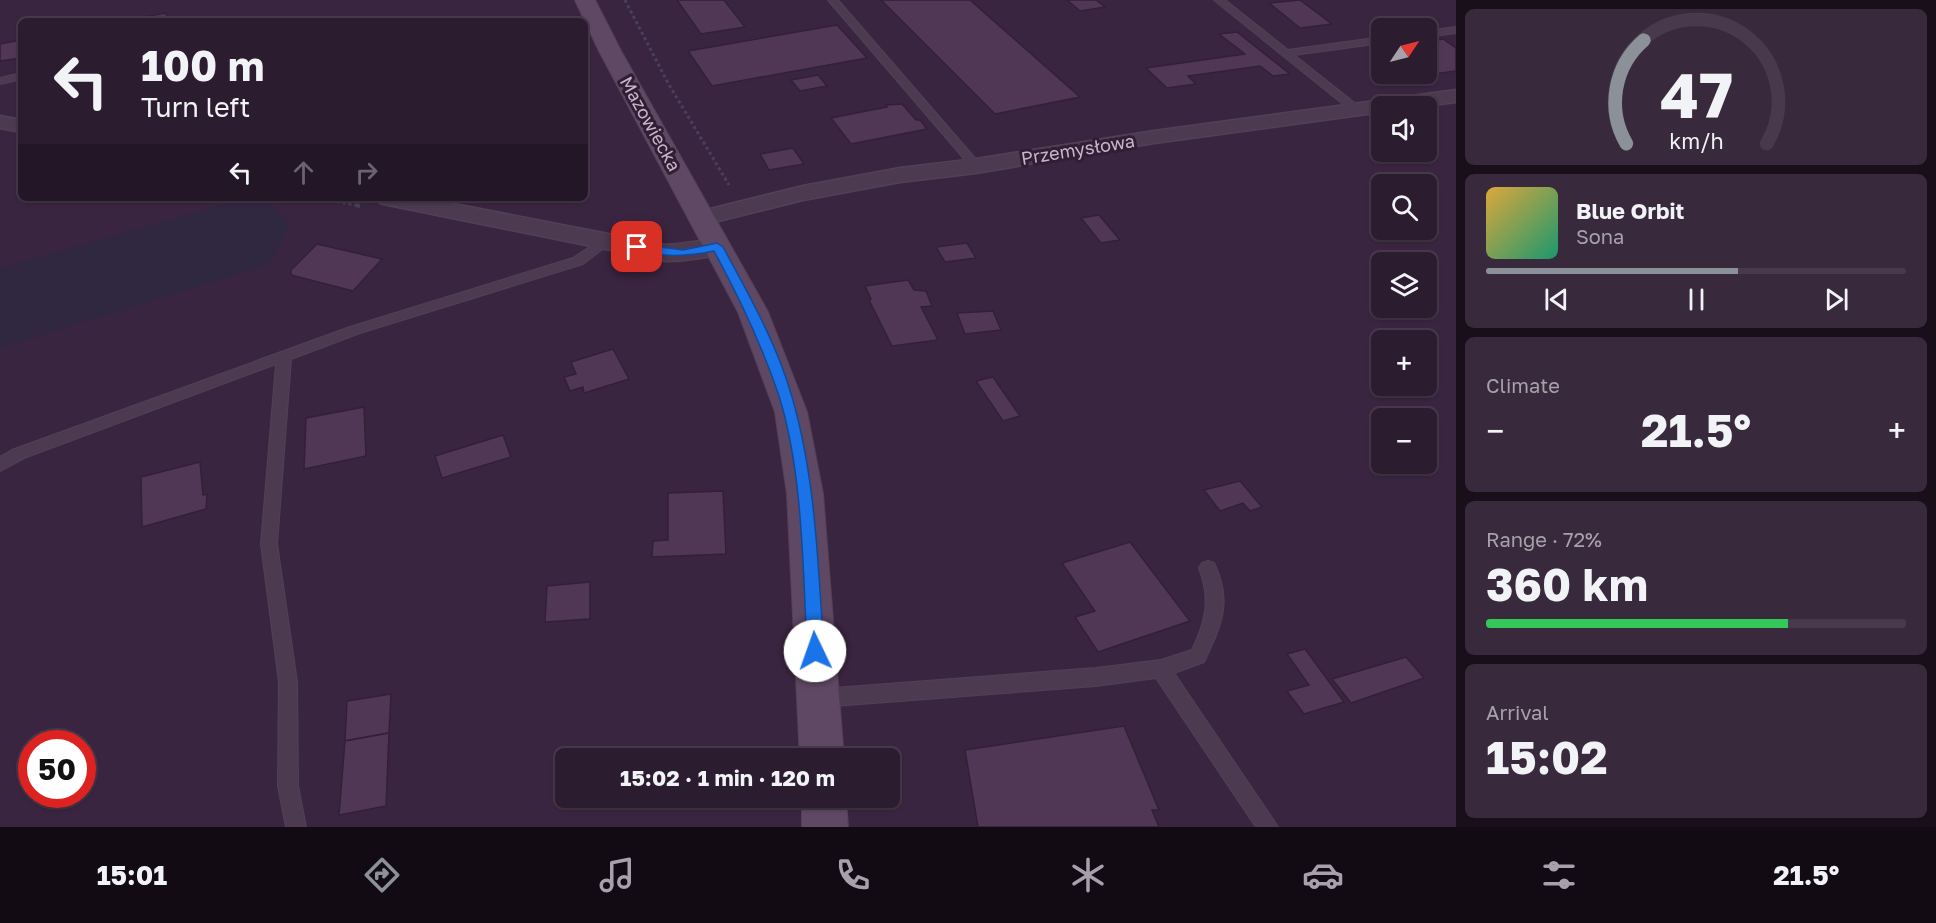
<!DOCTYPE html>
<meta charset="utf-8">
<style>
:root{--surface:#2c1c30;--page:#38293c;--text:#f1f3f6;--muted:#a6a1ab;--line:#483a4c;--accent:#8c9099}
body{margin:0;font-family:"Golos Text",sans-serif;background:var(--page);color:var(--text);height:100vh;display:flex;flex-direction:column;font-size:22px;white-space:nowrap}
*{box-sizing:border-box;margin:0}
p{font-size:20px;color:var(--muted)}
.icon{flex:none;width:33px;height:33px;fill:none;stroke:currentColor;stroke-width:2;stroke-linecap:round;stroke-linejoin:round}
.map{position:relative;flex:1;overflow:hidden}
.sheet{display:flex;flex-direction:column;gap:9px;padding:9px;background:#180f1a;width:480px}
.sheet>*{flex:none}
.banner{position:absolute;left:18px;top:18px;width:570px;height:183px;border-radius:9px;box-shadow:0 2px 4px #0004,0 0 0 2px var(--line);background:#2c1c30;color:var(--text);overflow:hidden}
.needle{width:39px;rotate:55deg}
.tools{position:absolute;left:1371px;top:18px;display:grid;gap:12px}
.tools a{display:grid;place-items:center;width:66px;height:66px;border-radius:9px;background:var(--surface);box-shadow:0 2px 4px #0004,0 0 0 2px var(--line);font-size:30px}
.speed{position:absolute;left:18px;top:730px;display:flex;gap:12px;font-size:30px;font-weight:700;text-align:center}
.speed>*{display:grid;place-content:center;width:78px;height:78px;border-radius:50%;background:var(--surface);box-shadow:0 2px 4px #0004,0 0 0 2px var(--line);line-height:1}
.speed .limit{border:9px solid #d22;background:#fff;color:#111}
.pin{position:absolute;display:grid;place-items:center;width:51px;height:51px;color:#fff;margin:-26px;border-radius:12px;box-shadow:0 3px 9px #0006}
.me{position:absolute;width:66px;margin:-33px;rotate:357deg;stroke-linejoin:round;filter:drop-shadow(0 0 4px #0008)}
.turn{display:flex;align-items:center;gap:21px;height:126px;padding:0 24px;font-size:27px}
.turn .icon{width:78px;height:78px;stroke-width:2.5}
.turn b{display:block;font-size:42px;line-height:51px}
.lanes{display:flex;align-items:center;height:57px;padding:0 24px;background:#0003;justify-content:center;gap:30px;direction:ltr}
.lanes .off{opacity:.35}
.big{font-size:45px;font-weight:700;line-height:1.1}
.sheet .card{flex:1;display:flex;flex-direction:column;justify-content:center;gap:9px;min-width:0;padding:0 21px;border-radius:9px;background:var(--page)}
.sheet .dial{align-items:center;gap:0}
.dial svg{height:156px;overflow:visible;fill:none;stroke:var(--line);stroke-width:7;stroke-linecap:round;text-anchor:middle}
.dial text{fill:var(--text);stroke:none}
.song{display:flex;align-items:center;gap:18px}
.cover{width:72px;height:72px;border-radius:9px;background:linear-gradient(135deg,hsl(40 70% 55%),hsl(160 70% 35%))}
.played{height:6px;border-radius:3px;background:linear-gradient(90deg,var(--accent) 60%,var(--line) 60%)}
.keys{display:flex;justify-content:space-around;direction:ltr}
.heat{display:flex;justify-content:space-between;align-items:center;font-size:33px;direction:ltr}
.charge{height:9px;border-radius:4px;background:linear-gradient(90deg,#34c759 72%,var(--line) 0)}
.trip{position:absolute;left:555px;top:748px;width:345px;height:60px;border-radius:9px;background:var(--surface);box-shadow:0 2px 4px #0004,0 0 0 2px var(--line);font-weight:700;line-height:60px;text-align:center}
.dock{display:flex;height:96px;justify-content:space-around;align-items:center;background:#120b13;color:var(--muted)}
.dock .icon{width:42px;height:42px}
.dock .on{color:var(--accent)}
.dock b{font-size:27px;color:var(--text)}
main{display:flex;flex:1;min-height:0}
.map>svg:first-child{display:block}
.green{fill:#302741}
.building{fill:#503756;stroke:#332037;stroke-width:1.5}
.lines{fill:none;stroke-linecap:round;stroke-linejoin:round}
.lane-casing{stroke:#524056;stroke-width:2}
.street-casing{stroke:#524056;stroke-width:3}
.secondary-casing{stroke:#524056;stroke-width:2}
.path-far1{stroke:#484159;stroke-width:3;stroke-dasharray:3 3;stroke-linecap:butt}
.path{stroke:#484159;stroke-width:4;stroke-dasharray:4.5 4.5;stroke-linecap:butt}
.lane{fill:#4c3a50;fill-rule:evenodd}
.street{fill:#4c3a50;fill-rule:evenodd}
.secondary{fill:#5f4863;fill-rule:evenodd}
.route{fill:#1a73e8;stroke:#114b97;stroke-width:1.5}
.labels{text-anchor:middle;stroke-width:6;stroke-linejoin:round;paint-order:stroke}
.far-street-label{font-size:18px;fill:#c7b6cb;stroke:#311e35}
</style>
<main>
<div class="map">
<svg width="1456" height="827" viewBox="0 0 1456 827">
<rect width="100%" height="100%" fill="#3a2540"/>
<!-- green -->
<polygon class="green" points="248,198 265,198 290,225 270,264 0,348 0,268"/>
<!-- building -->
<g class="building">
<polygon points="677,0 724,0 745,27 701,34"/>
<polygon points="881,0 970,0 1080,97 995,114"/>
<polygon points="1067,0 1096,0 1105,7 1080,11"/>
<polygon points="1300,0 1332,24 1300,28 1269,3"/>
<polygon points="166,13 168,21 122,21 138,18"/>
<polygon points="837,25 867,58 712,86 688,51"/>
<polygon points="1237,32 1290,74 1273,76 1260,66 1188,76 1196,84 1167,88 1146,68 1245,54 1219,34"/>
<polygon points="1443,39 1456,48 1456,71 1426,75 1424,74 1426,74 1426,42"/>
<polygon points="21,40 21,58 0,61 0,44"/>
<polygon points="818,75 827,86 800,91 791,80"/>
<polygon points="902,104 916,120 920,120 927,129 851,144 831,118 887,107 886,105"/>
<polygon points="793,148 804,164 769,170 760,154"/>
<polygon points="1099,215 1120,240 1101,243 1081,218"/>
<polygon points="967,243 976,258 945,262 936,247"/>
<polygon points="317,244 382,259 353,291 291,275 291,270"/>
<polygon points="908,280 914,290 926,291 932,306 921,307 938,340 892,346 869,300 871,299 865,286"/>
<polygon points="993,311 1001,330 965,334 957,313"/>
<polygon points="613,349 629,379 584,393 583,387 570,391 564,377 576,374 571,362"/>
<polygon points="993,377 1020,416 1003,421 976,381"/>
<polygon points="364,407 366,456 304,469 306,418"/>
<polygon points="503,435 511,457 442,478 435,456"/>
<polygon points="200,462 203,495 207,494 206,509 142,527 141,477"/>
<polygon points="1240,481 1262,507 1250,511 1243,503 1220,511 1204,490"/>
<polygon points="723,491 726,554 652,557 653,541 668,540 668,493"/>
<polygon points="1130,542 1190,621 1098,652 1075,617 1095,611 1062,563"/>
<polygon points="590,582 590,619 545,622 547,586"/>
<polygon points="1305,649 1344,702 1304,714 1287,691 1309,685 1287,654"/>
<polygon points="1406,657 1424,678 1351,703 1332,679"/>
<polygon points="391,694 389,733 345,741 347,701"/>
<polygon points="1124,726 1159,810 1152,810 1159,827 978,827 965,750"/>
<polygon points="389,733 386,806 339,815 345,741"/>
</g>
<g class="lines">
<!-- lane casing -->
<g class="lane-casing">
<g id="lane">
<polygon points="828,0 838,0 980,164 980,168 972,168"/>
<polygon points="1214,0 1225,0 1288,50 1382,37 1382,43 1294,55 1361,108 1361,112 1353,112"/>
<polygon points="1456,27 1456,33 1426,37 1426,31"/>
<polygon points="21,73 21,79 0,84 0,78"/>
<polygon points="605,237 611,241 609,244 583,264 360,333 291,359 277,544 297,682 298,786 306,827 286,827 278,786 279,682 261,544 276,364 24,458 0,471 0,457 12,450 350,327 573,258"/>
<path d="M1208 561 1214 563C1233 602 1221 625 1204 662L1174 673 1278 827H1256L1156 678 1096 686 821 707 814 704 812 698 814 692 821 689 1096 668 1161 660 1192 650C1206 621 1211 599 1199 568L1202 563Z"/>
</g>
</g>
<!-- street casing -->
<g class="street-casing">
<g id="street">
<polygon points="1456,90 1456,102 1423,106 1382,106 1382,112 1154,143 976,173 900,182 803,200 702,225 694,223 690,218 694,213 803,186 900,168 976,159 1154,131"/>
<polygon points="0,116 21,120 21,132 0,128"/>
<path d="M377 198H423L665 245C684 245 707 237 726 242L729 247 726 252C706 258 686 261 665 261L388 205 380 203Z"/>
</g>
</g>
<!-- secondary casing -->
<g class="secondary-casing">
<g id="secondary">
<polygon points="575,0 595,0 621,51 768,312 807,412 823,494 844,759 800,759 787,494 775,412 738,312 599,51"/>
<polygon points="802,798 846,798 848,827 802,827"/>
</g>
</g>
<!-- path-far1 -->
<g class="path-far1">
<polyline points="625,0 668,83 729,185"/>
<polyline points="319,198 360,206"/>
</g>
<!-- path -->
<polyline class="path" points="356,205 360,206"/>
<!-- lane -->
<use href="#lane" class="lane"/>
<!-- street -->
<use href="#street" class="street"/>
<!-- secondary -->
<use href="#secondary" class="secondary"/>
</g>
<!-- route -->
<path class="route" d="M717 243 723 247C749 295 777 344 792 397 816 479 818 566 824 651L821 656 815 659 809 656 807 651C803 571 803 469 778 393 761 343 739 297 714 251 685 257 662 257 633 250L631 247 637 244 683 250Z"/>
<g class="labels">
<!-- far-street labels -->
<g class="far-street-label">
<text transform="translate(650 124) rotate(61)" y="6">Mazowiecka</text>
<text transform="translate(1078 150) rotate(-9)" y="6">Przemysłowa</text>
</g>
</g>
</svg>
<div class="tools">
<a><svg class="needle" viewBox="-14 -14 28 28"><path d="M0-13l5 13h-10z" fill="#e53935"/><path d="M0 13l5-13h-10z" fill="#a6a1ab"/></svg></a>
<a><svg class="icon" aria-label="sound" viewBox="0 0 24 24"><path d="M4 9h4l5-4v14l-5-4H4zM17 9q2 3 0 6"/></svg></a>
<a><svg class="icon" aria-label="search" viewBox="0 0 24 24"><circle cx="10" cy="10" r="6"/><path d="M15 15l6 6"/></svg></a>
<a><svg class="icon" aria-label="layers" viewBox="0 0 24 24"><path d="M12 4l9 5-9 5-9-5zM3 14l9 5 9-5"/></svg></a>
<a>+</a>
<a>−</a>
</div>
<div class="speed"><div class="limit">50</div></div>
<div class="pin" style="left:637px;top:247px;background:#d93025"><svg class="icon" aria-label="arrive" viewBox="0 0 24 24"><path d="M6 21V4h12l-3 4 3 4H6"/></svg></div>
<svg class="me" style="left:815px;top:651px" viewBox="-20 -20 40 40"><circle r="19" fill="#fff"/><path d="M0-13L10 11 0 6-10 11z" fill="#1a73e8"/></svg>
<div class="trip">15:02 · 1 min · 120 m</div>
<div class="banner">
<div class="turn"><svg class="icon" aria-label="left" viewBox="0 0 24 24"><path d="M17 20v-9H6M10 6l-5 5 5 5"/></svg><div><b>100 m</b>Turn left</div></div>
<div class="lanes"><svg class="icon" aria-label="left" viewBox="0 0 24 24"><path d="M17 20v-9H6M10 6l-5 5 5 5"/></svg><svg class="icon off" aria-label="ahead" viewBox="0 0 24 24"><path d="M12 20V5M6 11l6-6 6 6"/></svg><svg class="icon off" aria-label="right" viewBox="0 0 24 24"><path d="M7 20v-9h11M14 6l5 5-5 5"/></svg></div>
</div>
</div>
<section class="sheet">
<div class="card dial"><svg viewBox="0 0 100 80">
<path d="M14 69A42 42 0 1 1 86 69"/>
<path d="M14 69A42 42 0 0 1 23 16" stroke="#8c9099"/>
<text x="50" y="56" font-size="32" font-weight="700">47</text>
<text x="50" y="72" font-size="11">km/h</text>
</svg></div>
<div class="card">
<div class="song"><i class="cover"></i><div><b>Blue Orbit</b><p>Sona</p></div></div>
<div class="played"></div>
<div class="keys"><svg class="icon" aria-label="previous" viewBox="0 0 24 24"><path d="M18 5L8 12l10 7zM5 5v14"/></svg><svg class="icon" aria-label="pause" viewBox="0 0 24 24"><path d="M8 5v14M16 5v14"/></svg><svg class="icon" aria-label="next" viewBox="0 0 24 24"><path d="M6 5l10 7-10 7zM19 5v14"/></svg></div>
</div>
<div class="card"><p>Climate</p>
<div class="heat"><a>−</a><b class="big">21.5°</b><a>+</a></div>
</div>
<div class="card"><p>Range · 72%</p><b class="big">360 km</b><div class="charge"></div></div>
<div class="card"><p>Arrival</p><b class="big">15:02</b></div>
</section>
</main>
<nav class="dock">
<b>15:01</b>
<svg class="icon on" aria-label="directions" viewBox="0 0 24 24"><path d="M12 3l9 9-9 9-9-9zM9 14v-3h6M13 9l2 2-2 2"/></svg>
<svg class="icon" aria-label="music" viewBox="0 0 24 24"><path d="M9 18V5l10-2v13"/><circle cx="6" cy="18" r="3"/><circle cx="16" cy="16" r="3"/></svg>
<svg class="icon" aria-label="phone" viewBox="0 0 24 24"><path d="M5 4h4l2 5-3 2q2 4 5 5l2-3 5 2v4C11 20 4 13 5 4z"/></svg>
<svg class="icon" aria-label="climate" viewBox="0 0 24 24"><path d="M12 3v18M4 7l16 10M4 17L20 7"/></svg>
<svg class="icon" aria-label="car" viewBox="0 0 24 24"><path d="M5 17H2v-5l4-1 3-4h7l3 4 3 1v5h-3M9 17h6M6 11h13"/><circle cx="7" cy="17" r="2"/><circle cx="17" cy="17" r="2"/></svg>
<svg class="icon" aria-label="filters" viewBox="0 0 24 24"><path d="M4 7h16M4 17h16"/><circle cx="9" cy="7" r="2"/><circle cx="15" cy="17" r="2"/></svg>
<b>21.5°</b>
</nav>
